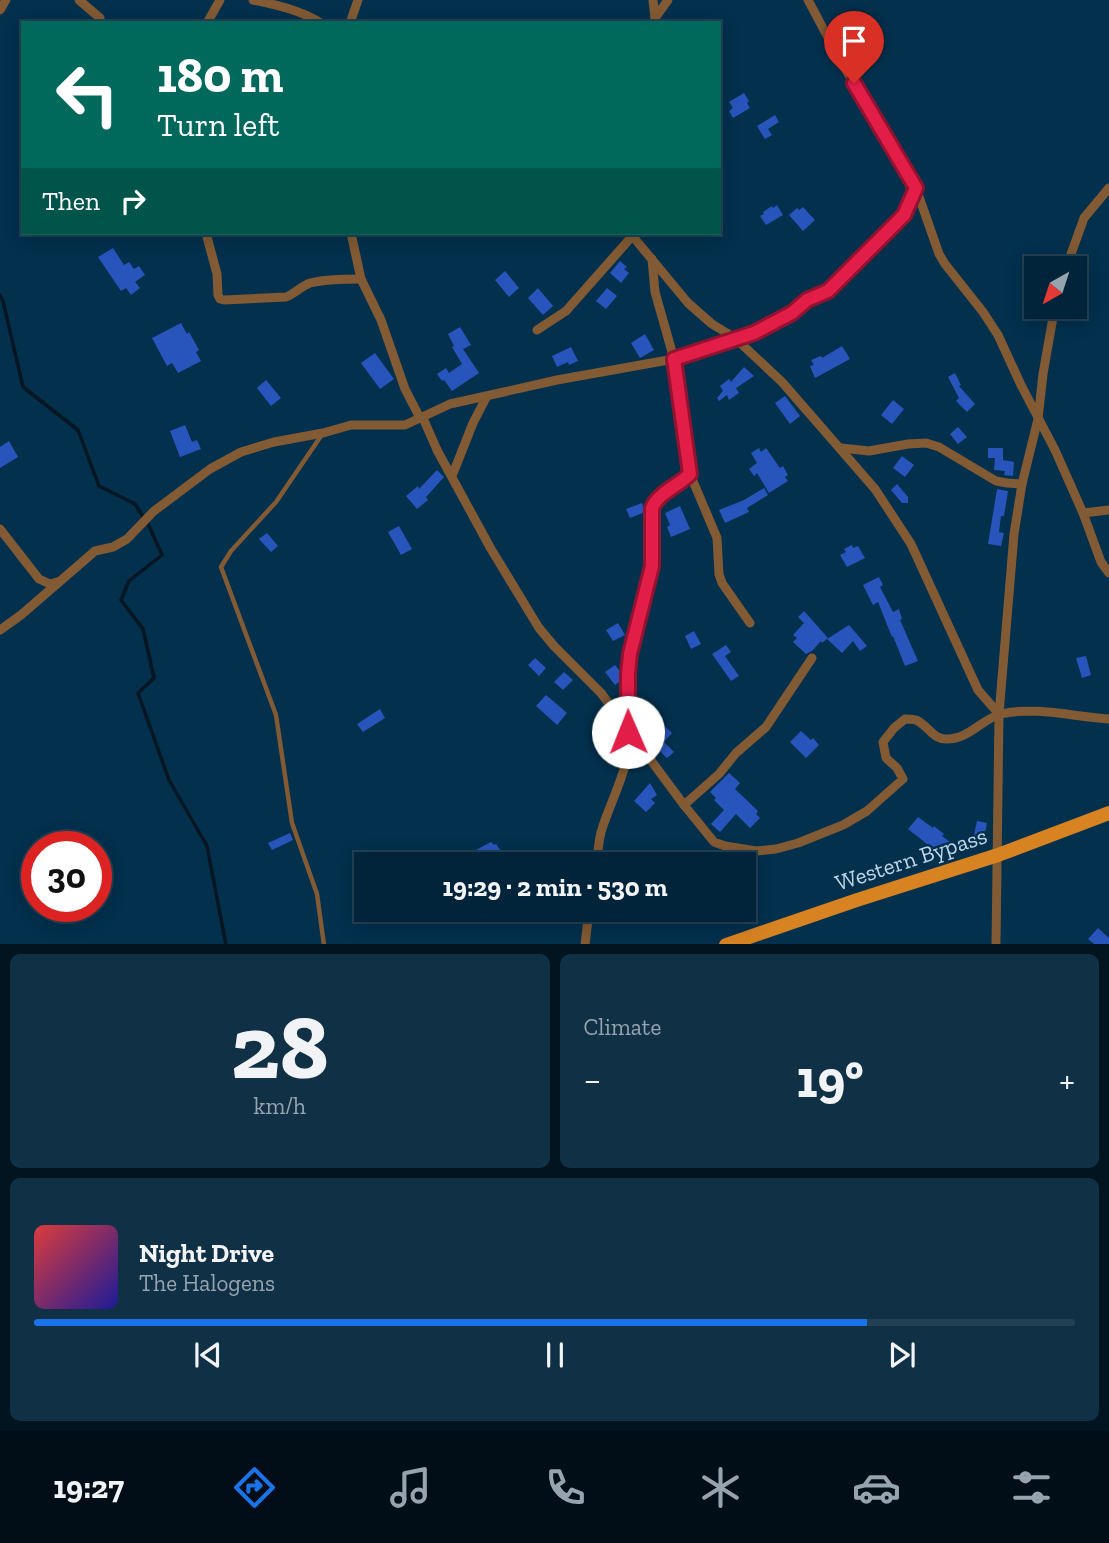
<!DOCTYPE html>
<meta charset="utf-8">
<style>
:root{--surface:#02243a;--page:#103045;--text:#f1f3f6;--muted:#96a4af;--line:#234154;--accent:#1a73e8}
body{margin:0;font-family:"Zilla Slab",serif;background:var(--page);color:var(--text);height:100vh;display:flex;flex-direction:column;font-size:26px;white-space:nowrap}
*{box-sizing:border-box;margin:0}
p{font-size:23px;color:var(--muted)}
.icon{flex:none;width:38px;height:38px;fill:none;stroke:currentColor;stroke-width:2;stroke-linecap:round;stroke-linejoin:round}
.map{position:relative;height:944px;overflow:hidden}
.sheet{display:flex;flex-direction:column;gap:10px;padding:10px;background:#011420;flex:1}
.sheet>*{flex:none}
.guide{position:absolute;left:21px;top:21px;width:700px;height:214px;border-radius:0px;box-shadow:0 4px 18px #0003,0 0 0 2px var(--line);background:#00695c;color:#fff;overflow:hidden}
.needle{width:46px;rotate:219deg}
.controls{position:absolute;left:1024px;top:256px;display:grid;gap:14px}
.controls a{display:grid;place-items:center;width:63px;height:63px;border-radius:0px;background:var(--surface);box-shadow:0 4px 18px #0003,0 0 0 2px var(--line);font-size:35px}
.speed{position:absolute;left:21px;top:831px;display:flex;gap:14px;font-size:35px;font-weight:700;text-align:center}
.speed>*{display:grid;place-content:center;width:91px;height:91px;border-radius:50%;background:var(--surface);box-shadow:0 4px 18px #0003,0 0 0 2px var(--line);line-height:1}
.speed .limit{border:10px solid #d22;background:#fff;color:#111}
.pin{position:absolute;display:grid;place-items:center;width:60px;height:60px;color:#fff;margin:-72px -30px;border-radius:50% 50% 50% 0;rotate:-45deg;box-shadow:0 0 7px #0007}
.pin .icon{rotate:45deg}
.me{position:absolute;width:77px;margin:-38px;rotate:359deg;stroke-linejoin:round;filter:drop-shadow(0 0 5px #0008)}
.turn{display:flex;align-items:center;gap:24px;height:147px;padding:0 21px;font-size:32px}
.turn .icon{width:91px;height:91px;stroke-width:2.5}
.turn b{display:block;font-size:49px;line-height:60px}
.then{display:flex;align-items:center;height:66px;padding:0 21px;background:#0003;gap:14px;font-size:26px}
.big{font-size:52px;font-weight:800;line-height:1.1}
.sheet .widget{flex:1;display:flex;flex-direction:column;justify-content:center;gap:10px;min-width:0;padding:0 24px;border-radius:10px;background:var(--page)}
.sheet .dial{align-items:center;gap:0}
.dial b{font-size:91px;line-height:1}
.song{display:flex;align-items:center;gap:21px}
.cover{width:84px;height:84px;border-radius:10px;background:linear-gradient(135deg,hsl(0 70% 55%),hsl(240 70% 35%))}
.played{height:7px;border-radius:4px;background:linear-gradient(90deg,var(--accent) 80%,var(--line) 80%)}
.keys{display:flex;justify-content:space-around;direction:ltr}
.heat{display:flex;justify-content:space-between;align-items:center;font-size:38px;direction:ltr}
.sheet .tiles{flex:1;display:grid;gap:10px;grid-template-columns:1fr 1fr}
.widget:last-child{grid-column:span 2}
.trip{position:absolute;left:354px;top:852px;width:402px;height:70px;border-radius:0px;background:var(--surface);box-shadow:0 4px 18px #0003,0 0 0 2px var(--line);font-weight:800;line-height:70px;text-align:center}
.tab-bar{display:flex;height:112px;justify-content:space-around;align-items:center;background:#010e17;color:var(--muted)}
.tab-bar .icon{width:49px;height:49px}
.tab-bar .selected{color:var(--accent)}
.tab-bar b{font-size:32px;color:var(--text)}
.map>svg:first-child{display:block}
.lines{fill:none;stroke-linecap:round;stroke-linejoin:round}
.stream{stroke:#061622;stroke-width:3.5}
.building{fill:#2855bc}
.service{stroke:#825a33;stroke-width:4.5}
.minor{stroke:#825a33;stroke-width:9}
.primary{stroke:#d78322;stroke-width:14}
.route-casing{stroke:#92132f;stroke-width:18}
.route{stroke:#e11d48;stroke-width:12}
.labels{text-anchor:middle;stroke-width:5;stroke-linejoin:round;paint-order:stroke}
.street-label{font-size:23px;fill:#bfd5e7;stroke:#02304d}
</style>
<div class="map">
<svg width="1109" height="945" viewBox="0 0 1109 945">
<rect width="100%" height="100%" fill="#02304d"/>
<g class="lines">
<!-- stream -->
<polyline class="stream" points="0,295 3,301 23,387 78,430 99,486 135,504 149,526 162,555 129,581 121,600 143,629 154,678 138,693 169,780 207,846 226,945"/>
</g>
<!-- building -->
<g class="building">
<polygon points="744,93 749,101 747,103 750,108 733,118 729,111 733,108 729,102"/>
<polygon points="775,115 779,122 768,129 772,135 765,139 757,126"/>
<polygon points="777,205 783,215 766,225 760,216 764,214 763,212 772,206 773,208"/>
<polygon points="803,207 815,220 803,231 789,215 797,208 799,210"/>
<polygon points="113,248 124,265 129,262 134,269 139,266 145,275 135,282 140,288 131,295 126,288 121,291 98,257"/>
<polygon points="620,261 627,267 624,269 629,273 621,283 610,273"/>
<polygon points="505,271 519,288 509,297 495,280"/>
<polygon points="538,288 553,306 543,315 528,298"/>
<polygon points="607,288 617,296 606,309 596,301"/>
<polygon points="181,323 187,334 189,332 199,350 196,352 201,361 178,373 172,363 167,366 152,338"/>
<polygon points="460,327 471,345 463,349 479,373 452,391 444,380 442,381 437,374 446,368 449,373 462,364 452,347 454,346 448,334"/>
<polygon points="645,334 654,350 640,358 631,343"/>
<polygon points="842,346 850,359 815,378 810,366 814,365 811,360 821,356 822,358"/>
<polygon points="571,347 578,361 569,365 568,362 557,367 552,356"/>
<polygon points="375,353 394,379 380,389 361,363"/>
<polygon points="744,367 754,376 736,388 739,393 729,400 727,395 719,401 717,398 723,391 720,386 729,379 731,382"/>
<polygon points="955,373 961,385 959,386 975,404 967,412 956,401 959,398 948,377"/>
<polygon points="266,380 281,398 271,406 257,388"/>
<polygon points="785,396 800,416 790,424 775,403"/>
<polygon points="893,400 904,409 892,424 881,415"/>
<polygon points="185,425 192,442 197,440 201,449 180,457 170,431"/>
<polygon points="958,427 967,437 958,444 950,434"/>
<polygon points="9,441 18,457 0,468 0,447"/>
<polygon points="759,448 761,452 766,448 780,468 783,466 788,475 785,477 788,481 769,493 757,473 754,476 749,469 757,463 751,453"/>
<polygon points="988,448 1003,448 1003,460 1014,462 1013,476 1004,475 1005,471 994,470 995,458 988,458"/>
<polygon points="902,456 914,465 905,477 893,468"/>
<polygon points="437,470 444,477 426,497 428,500 417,509 406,496 418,486 419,489"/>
<polygon points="897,484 908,497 908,503 902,503 891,490"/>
<polygon points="764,488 768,495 747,508 749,512 725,523 719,510 744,500"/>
<polygon points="997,489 1008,491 1004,516 1001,516 999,532 1004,533 1001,546 988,544"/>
<polygon points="642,503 645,512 630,518 626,509"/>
<polygon points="680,506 690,529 671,537 667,527 670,525 665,513"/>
<polygon points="399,526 412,549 401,555 388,532"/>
<polygon points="267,533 278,546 271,552 259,539"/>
<polygon points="852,545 853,548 858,546 865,558 847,567 840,555 846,552 844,549"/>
<polygon points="879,577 883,585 880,587 893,612 899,609 902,619 900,620 918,661 905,666 893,636 892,637 878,602 873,605 863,585"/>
<polygon points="804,611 828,638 822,643 821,641 812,651 806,654 793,642 797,638 793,635 804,623 798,617"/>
<polygon points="618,623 625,635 613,641 606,630"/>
<polygon points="849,625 867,646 860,651 853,641 842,653 827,639"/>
<polygon points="694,631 701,644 691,649 685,636"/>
<polygon points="726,645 731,652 725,656 739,676 731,681 712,654"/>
<polygon points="1086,656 1091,675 1082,678 1076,658"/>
<polygon points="535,658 546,668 539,676 528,665"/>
<polygon points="615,665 623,675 623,679 615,685 605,672"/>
<polygon points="564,672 573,680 563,690 554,682"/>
<polygon points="546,695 567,713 557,725 536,706"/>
<polygon points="380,709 385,718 363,732 357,724"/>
<polygon points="648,710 672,733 664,742 674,752 667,758 645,737 654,727 641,717"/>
<polygon points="801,731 811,740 813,738 819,745 806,758 790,742"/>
<polygon points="729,773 740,783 735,789 758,811 756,814 760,818 750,828 736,814 720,832 711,824 724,810 714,800 716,798 710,792"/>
<polygon points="650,783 657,795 651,799 655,803 646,812 634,801"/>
<polygon points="918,817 933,828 934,826 944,834 942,836 949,841 945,846 949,848 942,856 908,829"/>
<polygon points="977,821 987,823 982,846 972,844"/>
<polygon points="290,833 293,840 272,850 268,843"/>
<polygon points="491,842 494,845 496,844 501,851 492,857 493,859 484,864 476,850"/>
<polygon points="1098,928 1109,938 1109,944 1094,944 1088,939"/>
</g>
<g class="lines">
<!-- service -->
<polyline class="service" points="321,436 276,502 231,551 221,567 276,715 292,823 317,894 324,945"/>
<!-- minor -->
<g class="minor">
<polyline points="79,0 100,18"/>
<path d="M253 0C277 5 300 10 321 23"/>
<polyline points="653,0 655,18"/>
<polyline points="808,0 841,62 916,188 939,254 945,264 983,312 998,335 1021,385 1055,450 1083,513 1101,562 1109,573"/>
<polyline points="0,10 6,0"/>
<polyline points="207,23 220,0"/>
<polyline points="350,23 358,0"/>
<polyline points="656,23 655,18 668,0"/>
<path d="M206 233 217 274 218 295 220 299 224 300 286 297C295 293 302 286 310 283 326 279 345 279 361 279"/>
<path d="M351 233 361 279 381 320 405 389 419 416 423 418 437 450 491 549 539 628 554 646 601 693 684 805 714 842 725 846 756 851 776 849 798 843 843 825 867 811 903 779 897 768 886 758 883 742 894 728 905 719C909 719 912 719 916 720 928 725 933 740 947 739 969 739 982 719 1001 714 1033 706 1076 717 1109 719"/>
<polyline points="630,233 688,303 712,324 735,338 782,382 875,489 911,544 978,690 999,714"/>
<polyline points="1066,268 1084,218 1109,188"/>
<polyline points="537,330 566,311 635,233"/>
<polyline points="841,448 869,451 908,444 926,443 939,447 996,481 1007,483 1022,484"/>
<polyline points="690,474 717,538 719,574 722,583 750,623"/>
<polyline points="452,476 473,423 487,396"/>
<polyline points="1083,513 1109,510"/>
<polyline points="0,529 39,579 50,584 57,582"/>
<polyline points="0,630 21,615 95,551 113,547 127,539 154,511 210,469 241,452 274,442 323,433 351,425 405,425 450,404 557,380 674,359 754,333 792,313 808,300 828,291 904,215 916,188"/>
<polyline points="684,805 719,774 736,753 766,727 812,658"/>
<path d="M597 864C598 852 598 839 603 826 611 802 623 779 628 754L630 654 652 566V508C658 493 678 486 690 474L674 359 655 292 652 259"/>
<polyline points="585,945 589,910"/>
<polyline points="996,945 999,714 1014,534 1022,484 1038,419 1043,374 1055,306"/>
</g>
<!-- primary -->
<polyline class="primary" points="726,945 857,900 998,855 1109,813"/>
</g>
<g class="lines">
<!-- route casing -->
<g class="route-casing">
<path id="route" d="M628 732V674L630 654 652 566V508C658 493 678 486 690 474L674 359 754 333 792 313 807 300 828 291 904 215 916 188 854 83"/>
</g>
<!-- route -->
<use href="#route" class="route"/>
</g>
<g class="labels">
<!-- street labels -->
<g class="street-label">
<text transform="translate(911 859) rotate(-18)" y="8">Western Bypass</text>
</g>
</g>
</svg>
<div class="controls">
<a><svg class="needle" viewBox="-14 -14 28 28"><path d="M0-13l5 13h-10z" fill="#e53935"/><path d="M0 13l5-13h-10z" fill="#96a4af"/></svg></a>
</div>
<div class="speed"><div class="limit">30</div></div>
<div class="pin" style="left:854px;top:83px;background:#d93025"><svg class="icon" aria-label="arrive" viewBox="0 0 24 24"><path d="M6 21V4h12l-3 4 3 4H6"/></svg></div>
<svg class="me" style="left:628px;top:732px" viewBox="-20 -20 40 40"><circle r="19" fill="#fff"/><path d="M0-13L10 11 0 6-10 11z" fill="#e11d48"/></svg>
<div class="trip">19:29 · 2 min · 530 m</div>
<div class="guide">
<div class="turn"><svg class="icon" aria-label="left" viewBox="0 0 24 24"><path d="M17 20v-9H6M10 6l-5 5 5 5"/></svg><div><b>180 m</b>Turn left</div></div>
<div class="then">Then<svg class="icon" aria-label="right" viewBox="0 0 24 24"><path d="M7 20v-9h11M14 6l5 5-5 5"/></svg></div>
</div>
</div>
<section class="sheet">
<div class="tiles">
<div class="widget dial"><b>28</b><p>km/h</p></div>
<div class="widget"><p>Climate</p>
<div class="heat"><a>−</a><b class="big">19°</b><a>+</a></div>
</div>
<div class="widget">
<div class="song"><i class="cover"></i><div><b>Night Drive</b><p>The Halogens</p></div></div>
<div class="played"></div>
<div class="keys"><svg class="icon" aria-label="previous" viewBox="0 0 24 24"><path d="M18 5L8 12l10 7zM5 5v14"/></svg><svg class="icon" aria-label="pause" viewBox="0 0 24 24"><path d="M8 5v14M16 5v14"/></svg><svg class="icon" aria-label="next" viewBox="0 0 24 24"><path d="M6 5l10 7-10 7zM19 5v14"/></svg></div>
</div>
</div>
</section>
<nav class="tab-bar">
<b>19:27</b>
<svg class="icon selected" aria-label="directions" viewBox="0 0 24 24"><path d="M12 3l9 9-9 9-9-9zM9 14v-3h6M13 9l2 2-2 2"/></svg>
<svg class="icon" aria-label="music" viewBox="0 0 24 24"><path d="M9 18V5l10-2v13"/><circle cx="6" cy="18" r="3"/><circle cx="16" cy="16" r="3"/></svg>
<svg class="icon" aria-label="phone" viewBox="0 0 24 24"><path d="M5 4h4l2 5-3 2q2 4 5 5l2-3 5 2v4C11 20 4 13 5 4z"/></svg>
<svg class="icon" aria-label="climate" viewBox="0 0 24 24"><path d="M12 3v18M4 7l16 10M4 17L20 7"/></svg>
<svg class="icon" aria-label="car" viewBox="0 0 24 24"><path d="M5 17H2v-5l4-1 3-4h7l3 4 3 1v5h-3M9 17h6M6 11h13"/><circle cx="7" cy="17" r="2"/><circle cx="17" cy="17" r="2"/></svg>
<svg class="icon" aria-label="filters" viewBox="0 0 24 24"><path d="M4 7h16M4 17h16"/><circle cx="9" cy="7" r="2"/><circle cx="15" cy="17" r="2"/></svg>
</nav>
